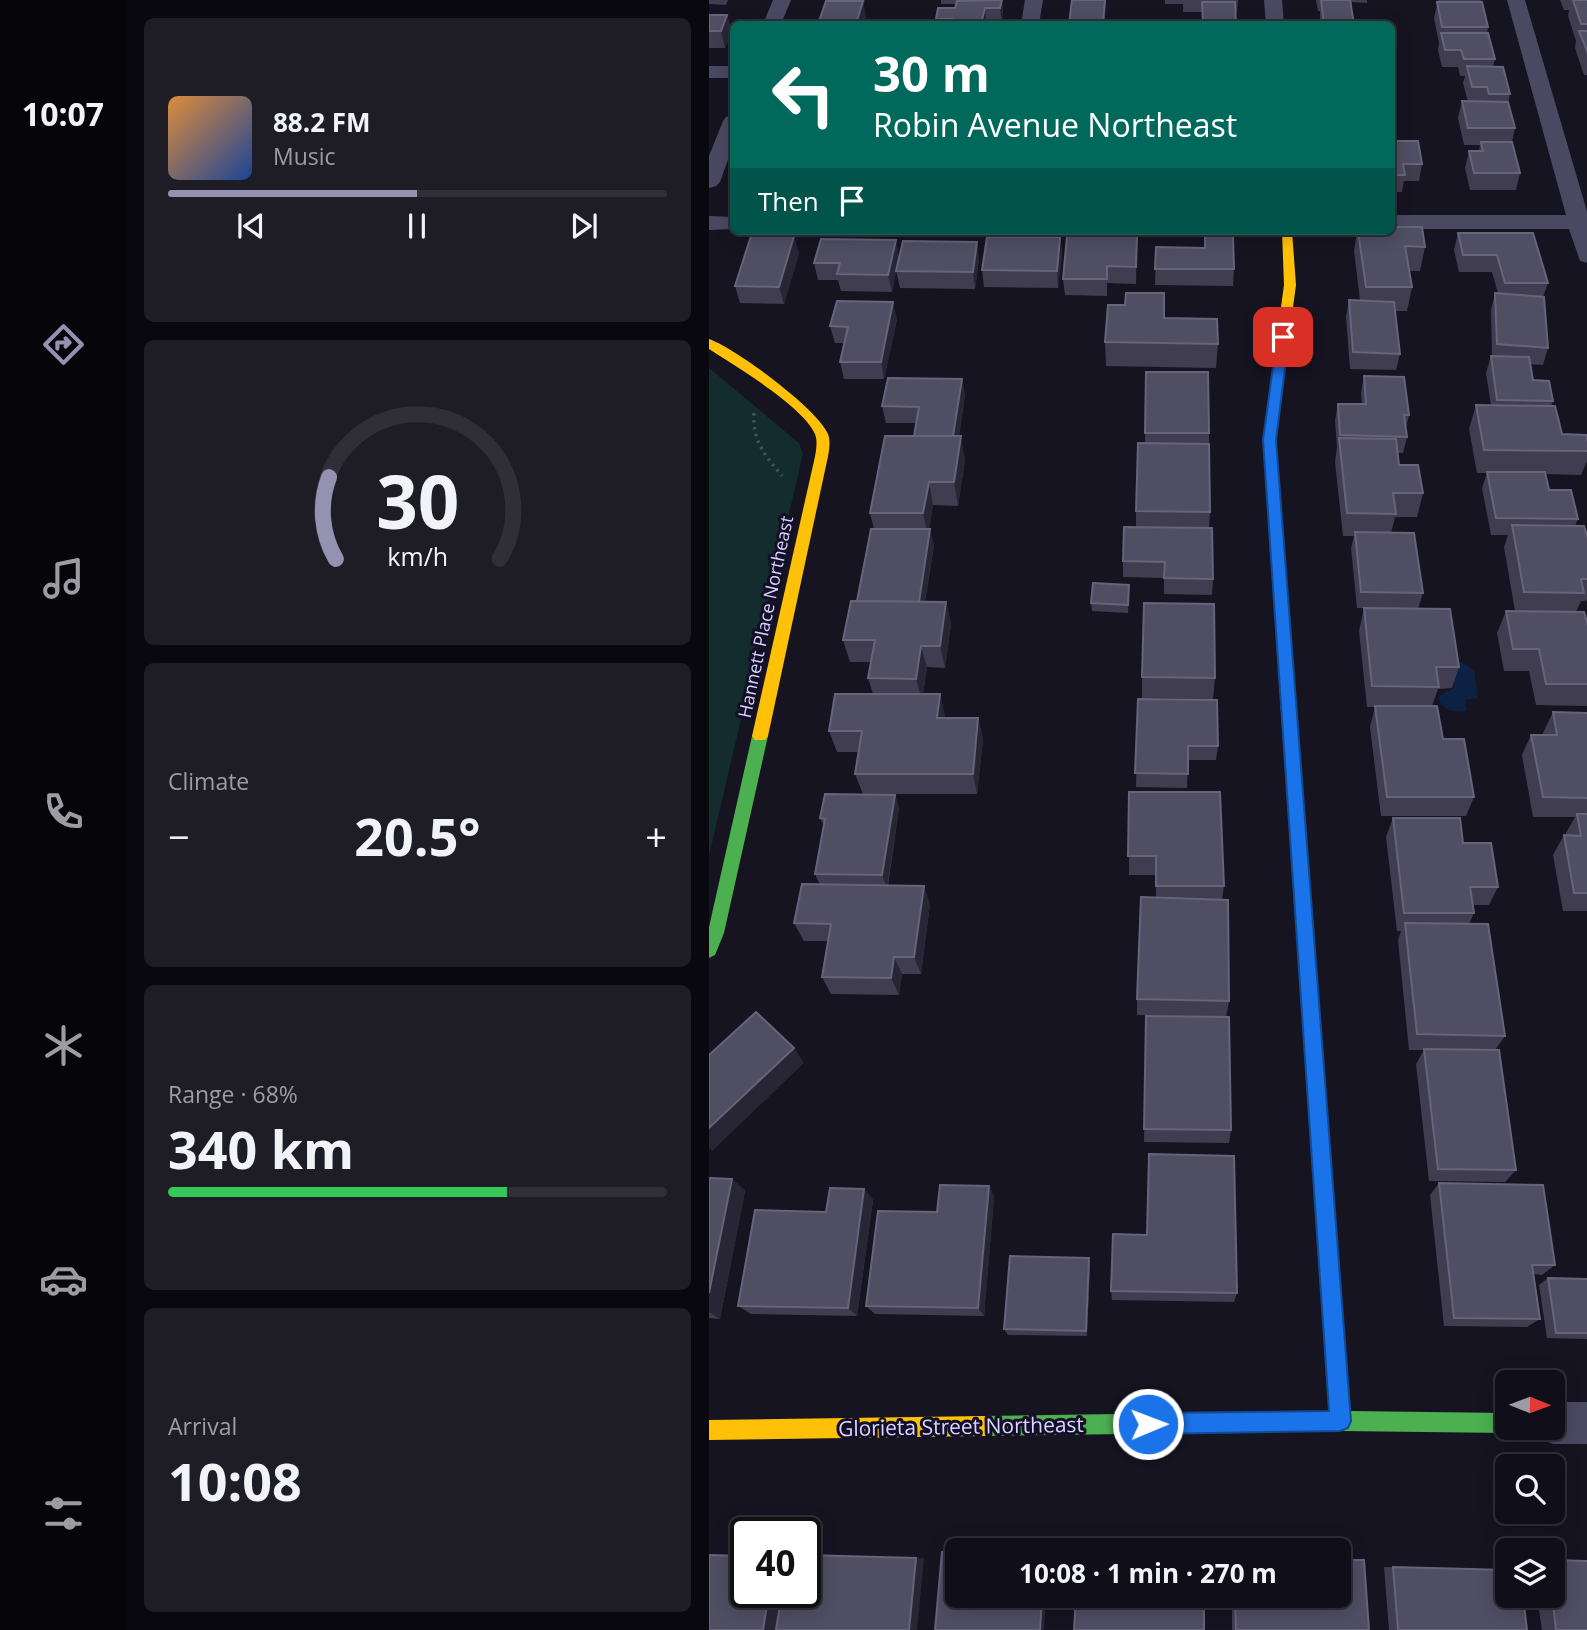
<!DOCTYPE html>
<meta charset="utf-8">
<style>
:root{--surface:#100f19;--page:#1e1d26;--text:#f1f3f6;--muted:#9c9ca2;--line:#302f38;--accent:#9591b1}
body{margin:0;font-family:"Open Sans",sans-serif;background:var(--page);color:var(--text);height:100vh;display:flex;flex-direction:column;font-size:26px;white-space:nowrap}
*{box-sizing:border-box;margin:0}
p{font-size:23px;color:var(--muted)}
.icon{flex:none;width:38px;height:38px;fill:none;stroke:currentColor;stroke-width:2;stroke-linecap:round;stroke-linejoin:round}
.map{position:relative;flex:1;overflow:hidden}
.drawer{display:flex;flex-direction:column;gap:18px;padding:18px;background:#09080e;width:583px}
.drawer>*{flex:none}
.hud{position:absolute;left:21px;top:21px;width:665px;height:214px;border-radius:10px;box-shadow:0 4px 18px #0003,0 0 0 2px var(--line);background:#00695c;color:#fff;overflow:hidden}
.needle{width:46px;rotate:91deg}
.tools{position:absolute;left:786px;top:1370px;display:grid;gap:14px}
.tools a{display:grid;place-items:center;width:70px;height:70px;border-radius:10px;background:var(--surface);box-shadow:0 4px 18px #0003,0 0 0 2px var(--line);font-size:35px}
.speed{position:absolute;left:21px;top:1517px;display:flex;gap:14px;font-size:35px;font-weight:700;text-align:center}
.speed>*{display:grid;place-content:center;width:91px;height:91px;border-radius:50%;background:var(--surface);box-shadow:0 4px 18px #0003,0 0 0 2px var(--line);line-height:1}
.speed .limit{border:4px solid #111;border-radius:10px;background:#fff;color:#111}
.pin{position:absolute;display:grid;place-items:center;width:60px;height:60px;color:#fff;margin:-30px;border-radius:14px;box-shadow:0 4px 10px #0006}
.me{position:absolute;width:77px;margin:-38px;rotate:89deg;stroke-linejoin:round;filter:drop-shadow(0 0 5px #0008)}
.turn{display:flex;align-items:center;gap:24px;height:147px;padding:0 28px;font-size:32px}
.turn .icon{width:91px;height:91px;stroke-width:2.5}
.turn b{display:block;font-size:49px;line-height:60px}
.then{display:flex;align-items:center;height:66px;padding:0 28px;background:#0003;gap:14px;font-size:26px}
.big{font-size:52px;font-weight:700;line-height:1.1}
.drawer .tile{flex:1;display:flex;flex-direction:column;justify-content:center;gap:10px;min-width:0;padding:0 24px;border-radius:10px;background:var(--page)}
.drawer .dial{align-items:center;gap:0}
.dial svg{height:182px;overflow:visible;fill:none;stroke:var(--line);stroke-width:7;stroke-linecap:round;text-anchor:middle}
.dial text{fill:var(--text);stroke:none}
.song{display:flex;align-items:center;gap:21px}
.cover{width:84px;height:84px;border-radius:10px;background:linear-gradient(135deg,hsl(30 70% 55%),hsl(220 70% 35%))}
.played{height:7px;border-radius:4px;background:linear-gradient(90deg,var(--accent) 50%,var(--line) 50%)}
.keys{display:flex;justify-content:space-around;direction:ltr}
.heat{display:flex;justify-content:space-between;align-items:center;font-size:38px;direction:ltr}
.charge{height:10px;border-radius:5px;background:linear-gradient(90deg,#34c759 68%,var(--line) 0)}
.trip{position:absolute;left:236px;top:1538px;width:406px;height:70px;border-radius:10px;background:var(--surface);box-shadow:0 4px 18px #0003,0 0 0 2px var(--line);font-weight:700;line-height:70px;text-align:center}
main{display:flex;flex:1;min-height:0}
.tab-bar{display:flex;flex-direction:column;width:126px;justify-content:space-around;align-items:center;background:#06060a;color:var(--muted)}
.tab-bar .icon{width:49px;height:49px}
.tab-bar .active{color:var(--accent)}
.tab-bar b{font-size:32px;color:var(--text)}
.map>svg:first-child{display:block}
.green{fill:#132c2d}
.water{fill:#0d2144}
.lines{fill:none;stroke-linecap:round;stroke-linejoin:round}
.path{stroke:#44505f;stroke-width:3.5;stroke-dasharray:2.5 4.5;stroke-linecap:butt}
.street{fill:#4a4962;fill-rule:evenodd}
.fast{fill:#4caf50;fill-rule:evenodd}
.slow{fill:#ffc107;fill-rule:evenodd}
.wall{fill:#403d50}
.shaded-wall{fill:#282635}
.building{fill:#504e63;stroke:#66637b;stroke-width:2}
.route{fill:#1a73e8;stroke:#114b97;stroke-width:2}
.labels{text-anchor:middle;stroke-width:6;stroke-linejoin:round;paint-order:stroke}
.street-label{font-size:18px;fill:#d9d4ff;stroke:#130f26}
.near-street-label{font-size:21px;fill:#d9d4ff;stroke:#130f26}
</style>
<main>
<nav class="tab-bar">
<b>10:07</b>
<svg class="icon active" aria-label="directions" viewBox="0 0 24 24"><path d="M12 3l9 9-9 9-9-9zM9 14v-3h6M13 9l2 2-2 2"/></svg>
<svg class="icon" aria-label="music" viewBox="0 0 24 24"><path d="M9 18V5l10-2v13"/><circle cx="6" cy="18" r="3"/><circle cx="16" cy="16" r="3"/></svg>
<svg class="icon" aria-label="phone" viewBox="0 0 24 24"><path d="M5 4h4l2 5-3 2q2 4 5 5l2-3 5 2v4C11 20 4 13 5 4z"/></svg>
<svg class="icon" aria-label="climate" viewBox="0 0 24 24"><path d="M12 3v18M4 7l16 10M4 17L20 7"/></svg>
<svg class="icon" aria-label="car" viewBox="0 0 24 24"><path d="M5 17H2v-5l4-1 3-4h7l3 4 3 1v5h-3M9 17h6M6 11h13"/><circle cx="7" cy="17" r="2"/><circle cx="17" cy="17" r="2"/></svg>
<svg class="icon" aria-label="filters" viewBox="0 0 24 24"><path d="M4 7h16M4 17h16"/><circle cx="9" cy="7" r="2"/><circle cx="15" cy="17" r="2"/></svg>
</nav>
<section class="drawer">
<div class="tile">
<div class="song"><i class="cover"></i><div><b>88.2 FM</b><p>Music</p></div></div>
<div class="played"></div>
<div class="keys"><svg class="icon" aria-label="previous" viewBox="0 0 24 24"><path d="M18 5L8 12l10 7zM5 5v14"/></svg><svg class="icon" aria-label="pause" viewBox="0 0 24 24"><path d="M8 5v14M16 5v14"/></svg><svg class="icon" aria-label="next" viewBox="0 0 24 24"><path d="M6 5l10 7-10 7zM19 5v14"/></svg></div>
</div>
<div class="tile dial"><svg viewBox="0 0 100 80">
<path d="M14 69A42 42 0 1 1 86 69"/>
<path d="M14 69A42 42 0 0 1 11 33" stroke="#9591b1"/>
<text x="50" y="56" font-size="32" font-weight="700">30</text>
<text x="50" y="72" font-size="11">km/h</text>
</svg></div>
<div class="tile"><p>Climate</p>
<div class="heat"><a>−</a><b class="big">20.5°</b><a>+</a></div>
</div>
<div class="tile"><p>Range · 68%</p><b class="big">340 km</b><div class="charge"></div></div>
<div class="tile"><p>Arrival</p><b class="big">10:08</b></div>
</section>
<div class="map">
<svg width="879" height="1630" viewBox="0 0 879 1630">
<rect width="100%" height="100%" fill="#161421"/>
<!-- green -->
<polygon class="green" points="0,368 90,443 94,454 0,856"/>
<!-- water -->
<path class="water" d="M752 662 765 670 769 698 756 700 758 711C747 713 733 711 730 699L731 695 745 688 744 665Z"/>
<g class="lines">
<!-- path -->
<path class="path" d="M45 413C43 441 56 455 73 476"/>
<!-- street -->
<g class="street">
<polygon points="64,0 82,0 72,24 54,24"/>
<polygon points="316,0 334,0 330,24 312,24"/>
<polygon points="555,0 573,0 575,24 557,24"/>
<polygon points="798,0 816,0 879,215 879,263 871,261 860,229 682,229 682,215 857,215"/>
<rect x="0" y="66" width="24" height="12"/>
<polygon points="24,115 24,146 11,182 7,186 0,188 0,156 14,121 17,117"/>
<polygon points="0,216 24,217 24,229 0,230"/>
<polygon points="844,1402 879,1402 879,1444 844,1444 829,1438 825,1428 844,1428"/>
</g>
<!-- fast -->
<g class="fast">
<polygon points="581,720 589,726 641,1411 798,1413 798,1428 806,1428 805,1430 798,1433 631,1431 275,1436 268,1433 265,1426 268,1419 275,1416 620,1411 573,726"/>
<polygon points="51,730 56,732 59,736 15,933 6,955 0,958 0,927 43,736 46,732"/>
</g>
<!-- slow -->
<g class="slow">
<polygon points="573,231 583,231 587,285 566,440 589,726 581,732 573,726 554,440 575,285"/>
<path d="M0 339C26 348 109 409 119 434 122 442 120 452 118 461L59 736 56 740H46L43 736 105 461C107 452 109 442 106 434 94 406 26 366 0 349Z"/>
<polygon points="275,1416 282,1419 285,1426 282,1433 275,1436 0,1440 0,1420"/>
</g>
</g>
<!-- wall -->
<g class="wall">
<polygon points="0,0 19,0 17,5 0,4"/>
<polygon points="232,0 293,0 294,17 293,24 227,24 227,19 246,8 246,4 232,4"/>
<polygon points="456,0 529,0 528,12 526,12 527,24 493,24 493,12 474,12 474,4 456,4"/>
<polygon points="607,0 658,0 658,3 643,2 642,8 645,24 611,24 611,11 609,11"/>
<polygon points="729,0 772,0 772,2 779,27 778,33 786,59 784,67 801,94 799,103 806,128 803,142 811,173 807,190 761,190 756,168 760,151 770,151 771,145 755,145 749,118 753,101 759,102 754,83 756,76 751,76 749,67 733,67 729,50 730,43 725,18"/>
<polygon points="851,0 879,0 879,75 875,75 866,48 867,41 859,16 860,10 855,10"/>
<polygon points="0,15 18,15 23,32 16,48 0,48"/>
<polygon points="682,32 686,49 684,66 682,66"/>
<polygon points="682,141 713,164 710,181 695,181 693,192 682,192"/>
<polygon points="648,231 682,231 716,247 711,271 700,271 703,287 698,311 686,311 691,354 687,370 641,369 637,317 640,300 651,300 645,251"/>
<polygon points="749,233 839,283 834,297 839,348 834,365 821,364 824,380 844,401 842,406 853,434 879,441 879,459 872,475 836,474 840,490 869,519 866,526 879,539 879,598 877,601 872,601 867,612 879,625 879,706 827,705 820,671 795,671 788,633 797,611 806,611 795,547 799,535 782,535 773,488 778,473 768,473 760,429 767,405 782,405 777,373 782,356 783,356 782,310 786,293 789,293 783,272 750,272 745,250"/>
<polygon points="496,235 525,269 524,286 446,285 447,247 495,248"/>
<polygon points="428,236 427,284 398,283 398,296 356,295 354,279"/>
<polygon points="351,237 353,254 349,288 275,287 273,270"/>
<polygon points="90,253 75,304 31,303 26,286"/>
<polygon points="190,257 270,259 266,289 191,288 187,271 183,292 132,291 129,280 109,280 105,263"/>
<polygon points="455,318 509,344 507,368 397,366 396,342"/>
<polygon points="188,319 175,379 135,379 131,362 135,343 126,343 121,326"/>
<polygon points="437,372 500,433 501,512 500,528 504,579 503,595 455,594 455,578 414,577 414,561 427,527 427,511 436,443"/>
<polygon points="655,376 700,415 697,427 698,437 694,453 689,453 690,465 714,493 708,517 686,517 682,533 714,593 709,609 750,667 743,688 729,689 723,706 734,739 765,797 757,816 672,816 661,727 666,707 658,707 650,631 655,608 697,609 648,608 642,548 645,536 634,536 626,462 628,447 626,420 629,404 653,404 652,393"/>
<polygon points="253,379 256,395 250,436 256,460 249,506 224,505 220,529 225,545 216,602 237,602 242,624 236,668 218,667 214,694 231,694 236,718 269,718 274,739 268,794 154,794 146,774 150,752 128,752 120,731 164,694 159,678 162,662 141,662 134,640 148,601 165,529 161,513 205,436 207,423 177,423 173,406"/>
<polygon points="420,593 419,613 383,611 382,603"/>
<polygon points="433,677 506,678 504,699 433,698"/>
<polygon points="429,699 509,746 507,760 479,760 478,788 427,787"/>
<polygon points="844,712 879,713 879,911 854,911 844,855 855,835 857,836 857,833 866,817 824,817 813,755 822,735 834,735 834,733"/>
<polygon points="420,792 515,886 513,900 520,1001 517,1017 428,1015 428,999 447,898 447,875 420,875"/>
<polygon points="186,795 190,808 179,886 221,904 212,974 193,974 190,995 122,994 113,977 119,941 95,941 85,923 111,885 106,874 115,826 111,818"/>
<polygon points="684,818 754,843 789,887 780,905 764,905 765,913 760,924 796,1036 786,1050 807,1170 796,1182 720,1181 707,1064 715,1050 700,1050 689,940 692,931 688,931 677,837"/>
<polygon points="437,1016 522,1130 520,1143 435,1142"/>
<polygon points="0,1178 23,1179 36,1191 11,1319 0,1318"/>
<polygon points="730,1183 846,1265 833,1275 825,1274 831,1319 818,1327 735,1326 721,1195"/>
<polygon points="280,1186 285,1197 275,1316 166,1314 157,1306 228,1212"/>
<polygon points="155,1189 164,1200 148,1316 42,1314 29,1306 117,1212"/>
<polygon points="381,1264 378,1336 299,1335 295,1329"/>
<polygon points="839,1278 879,1279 879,1339 838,1338 830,1285"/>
<polygon points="402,1291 528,1293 525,1302 403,1300"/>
<polygon points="675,1567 798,1570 818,1630 680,1630"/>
<polygon points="523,1596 630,1596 660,1630 523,1630"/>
<polygon points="828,1596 844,1596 879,1630 833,1630"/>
</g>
<!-- shaded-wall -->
<g class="shaded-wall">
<polygon points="151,0 156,0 155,6 157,17 155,24 147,24 152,6"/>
<polygon points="293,0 294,17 293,24 291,8"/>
<polygon points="396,0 397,0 396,16 396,24 394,24"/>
<polygon points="276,8 278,24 272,24"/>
<polygon points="18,15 23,32 16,48 12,31"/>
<polygon points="85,236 90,253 75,304 70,287"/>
<polygon points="351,237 353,254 349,288 348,271"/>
<polygon points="187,240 190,257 183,292 179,275"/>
<polygon points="268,242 270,259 266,289 264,272"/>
<polygon points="184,302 188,319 175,379 172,362"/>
<polygon points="253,379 256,395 247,454 244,437"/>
<polygon points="252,436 256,460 249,506 245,482"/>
<polygon points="220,482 224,505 219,536 214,513"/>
<polygon points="221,529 225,545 213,617 210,602"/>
<polygon points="237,602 242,624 236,668 231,646"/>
<polygon points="212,646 218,667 213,700 207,679"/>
<polygon points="231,694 236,716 234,739 228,718"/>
<polygon points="269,718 274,739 268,794 264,774"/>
<polygon points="186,795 190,808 178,888 173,875"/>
<polygon points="215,886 221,904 212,974 205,957"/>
<polygon points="185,957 193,974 190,995 182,978"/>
<polygon points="85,1048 95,1063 3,1151 0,1148 0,1128"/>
<polygon points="23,1179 36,1191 11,1319 0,1312 0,1293"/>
<polygon points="280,1186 285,1197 275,1316 269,1308"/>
<polygon points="155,1189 164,1200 148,1316 139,1308"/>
<polygon points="380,1258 381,1264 378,1336 377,1331"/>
<polygon points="207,1558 215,1558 208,1630 200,1630"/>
<polygon points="60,1592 74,1592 68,1630 54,1630"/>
<polygon points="333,1596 337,1596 335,1630 331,1630"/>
</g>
<!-- building -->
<g class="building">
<polygon points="293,0 291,8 276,8 272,24 241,24 243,19 227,19 229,8 246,8 248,1"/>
<polygon points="363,0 396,0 394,24 360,24"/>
<polygon points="612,0 641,0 645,24 615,24"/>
<polygon points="864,0 879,0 879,24 872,24"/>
<polygon points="117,1 154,1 147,24 109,24"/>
<polygon points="493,2 526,2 527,24 494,24"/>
<polygon points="728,2 773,2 779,27 733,27"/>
<polygon points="0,15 18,15 12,31 0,31"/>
<polygon points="870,31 879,31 879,53"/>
<polygon points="682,32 683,32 686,49 682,49"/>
<polygon points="732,33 779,33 786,59 755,59 752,50 736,50"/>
<polygon points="758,66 794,67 801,94 780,94 778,87 763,87"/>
<polygon points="753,101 799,102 806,128 759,128"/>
<polygon points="682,141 709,141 713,164 694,164 696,175 682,175"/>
<polygon points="772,142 803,142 811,173 765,173 760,151 774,151"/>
<polygon points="682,227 713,227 716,247 696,246 703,287 657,287 649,231 682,231"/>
<polygon points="749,233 824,233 839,283 796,283 788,255 754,255"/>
<polygon points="496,235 524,235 525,269 446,269 447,247 496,248"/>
<polygon points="42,236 85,236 70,287 26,286"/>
<polygon points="358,236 428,236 427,267 398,266 398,279 354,279"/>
<polygon points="278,237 351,237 348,271 273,270"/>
<polygon points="112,239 187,240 179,275 128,274 131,263 105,263"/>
<polygon points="194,241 268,242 264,272 187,271"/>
<polygon points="417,293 455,293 455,318 508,319 509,344 396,342 399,305 416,305"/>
<polygon points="786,293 835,297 839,348 788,344"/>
<polygon points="640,300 685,302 691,354 644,352"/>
<polygon points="128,301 184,302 172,362 131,362 139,327 121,326"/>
<polygon points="782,356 820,357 824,380 840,381 844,401 788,400"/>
<polygon points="437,372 499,372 500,433 436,433"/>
<polygon points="655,376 695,377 700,415 695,415 698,437 631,435 629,404 657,404"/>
<polygon points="179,378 253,379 244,436 205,436 210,407 173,406"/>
<polygon points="767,405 846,406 853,434 877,435 879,441 879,451 775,450"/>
<polygon points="176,436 252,436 245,482 220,482 214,513 161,513"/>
<polygon points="630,438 687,439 690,465 709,465 714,493 684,493 687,514 638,513"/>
<polygon points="429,443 500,444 501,512 427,511"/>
<polygon points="778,472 836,472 840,490 862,490 869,519 787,518"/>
<polygon points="803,525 875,526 879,539 879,579 872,579 875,593 815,592"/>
<polygon points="415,527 503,528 504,579 455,578 456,562 414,561"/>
<polygon points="162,529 221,529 210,602 148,601"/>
<polygon points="646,532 705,533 714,593 652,592"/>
<polygon points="384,583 420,585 419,605 382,603"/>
<polygon points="142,601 237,602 231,646 212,646 207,679 159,678 166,640 134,640"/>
<polygon points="435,603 505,604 506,678 433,677"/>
<polygon points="655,608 741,609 750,667 727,667 730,687 663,686"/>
<polygon points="797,611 875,612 879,625 879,684 837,684 830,649 804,649"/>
<polygon points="126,694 231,694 228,718 269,718 264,774 146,774 153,731 120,731"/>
<polygon points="429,699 508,700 509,746 479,746 479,774 426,773"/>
<polygon points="666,706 728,706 734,739 755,739 765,797 678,797"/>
<polygon points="844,712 879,713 879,798 834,797 822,735 848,735"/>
<polygon points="420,792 511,792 515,886 447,886 447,856 419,856"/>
<polygon points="116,794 186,795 173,875 106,874 116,819 111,818"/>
<polygon points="868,814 879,814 879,893 865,893 855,835 872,836"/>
<polygon points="684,818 751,818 754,843 782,843 789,887 761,887 765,913 695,913"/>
<polygon points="93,884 215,886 205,957 185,957 182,978 113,977 122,924 85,923"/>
<polygon points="432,897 519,900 520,1001 428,999"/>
<polygon points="696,923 779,924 796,1036 708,1034"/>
<polygon points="47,1012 85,1048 0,1128 0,1055"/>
<polygon points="437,1016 520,1017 522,1130 435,1129"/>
<polygon points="715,1049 790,1050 807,1170 729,1169"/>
<polygon points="440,1154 525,1156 528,1293 402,1291 404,1234 438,1235"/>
<polygon points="0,1178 23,1179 0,1293"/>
<polygon points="730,1183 834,1185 846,1265 823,1265 831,1319 745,1318"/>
<polygon points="231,1185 280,1186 269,1308 157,1306 169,1211 228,1212"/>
<polygon points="121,1188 155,1189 139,1308 29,1306 46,1210 117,1212"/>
<polygon points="301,1256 380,1258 377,1331 295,1329"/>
<polygon points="839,1278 879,1279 879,1333 847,1333"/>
<polygon points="233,1552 248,1552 248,1596 333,1596 331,1630 226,1630"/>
<polygon points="0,1555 37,1556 37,1592 60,1592 54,1630 0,1630"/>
<polygon points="96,1555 207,1558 200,1630 67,1630 73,1592 96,1592"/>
<polygon points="630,1560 655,1560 660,1630 527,1630 526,1596 630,1596"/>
<polygon points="844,1560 879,1561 879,1630 847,1630 843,1596"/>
<polygon points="684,1567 798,1570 798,1596 814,1596 818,1630 689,1630"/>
<polygon points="367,1596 495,1596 495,1630 365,1630"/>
</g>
<!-- route -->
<polygon class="route" points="574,333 580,337 567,440 642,1421 639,1428 631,1431 439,1434 432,1431 429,1424 432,1416 439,1413 620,1411 554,440 568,337"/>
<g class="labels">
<!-- street labels -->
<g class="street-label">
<text transform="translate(57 617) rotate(-78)" y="6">Hannett Place Northeast</text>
</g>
<!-- near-street labels -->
<g class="near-street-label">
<text transform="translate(252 1427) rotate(-1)" y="7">Glorieta Street Northeast</text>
</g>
</g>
</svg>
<div class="tools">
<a><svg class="needle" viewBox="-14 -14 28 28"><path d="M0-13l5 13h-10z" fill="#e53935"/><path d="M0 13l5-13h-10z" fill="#9c9ca2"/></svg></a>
<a><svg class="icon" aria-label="search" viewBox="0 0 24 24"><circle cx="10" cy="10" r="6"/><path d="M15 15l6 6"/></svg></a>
<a><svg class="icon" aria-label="layers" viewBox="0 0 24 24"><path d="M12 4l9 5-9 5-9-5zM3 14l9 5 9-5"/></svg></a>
</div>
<div class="speed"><div class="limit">40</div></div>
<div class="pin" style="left:574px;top:337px;background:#d93025"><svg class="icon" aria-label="arrive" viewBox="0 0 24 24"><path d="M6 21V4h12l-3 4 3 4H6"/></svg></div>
<svg class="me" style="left:439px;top:1424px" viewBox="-20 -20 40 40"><circle r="17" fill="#1a73e8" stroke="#fff" stroke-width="3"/><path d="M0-11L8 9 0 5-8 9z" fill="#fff"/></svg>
<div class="trip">10:08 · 1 min · 270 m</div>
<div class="hud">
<div class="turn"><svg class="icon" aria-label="left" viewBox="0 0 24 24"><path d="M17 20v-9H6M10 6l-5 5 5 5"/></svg><div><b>30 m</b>Robin Avenue Northeast</div></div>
<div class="then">Then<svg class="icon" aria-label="arrive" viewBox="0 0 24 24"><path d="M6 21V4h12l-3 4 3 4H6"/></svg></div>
</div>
</div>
</main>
